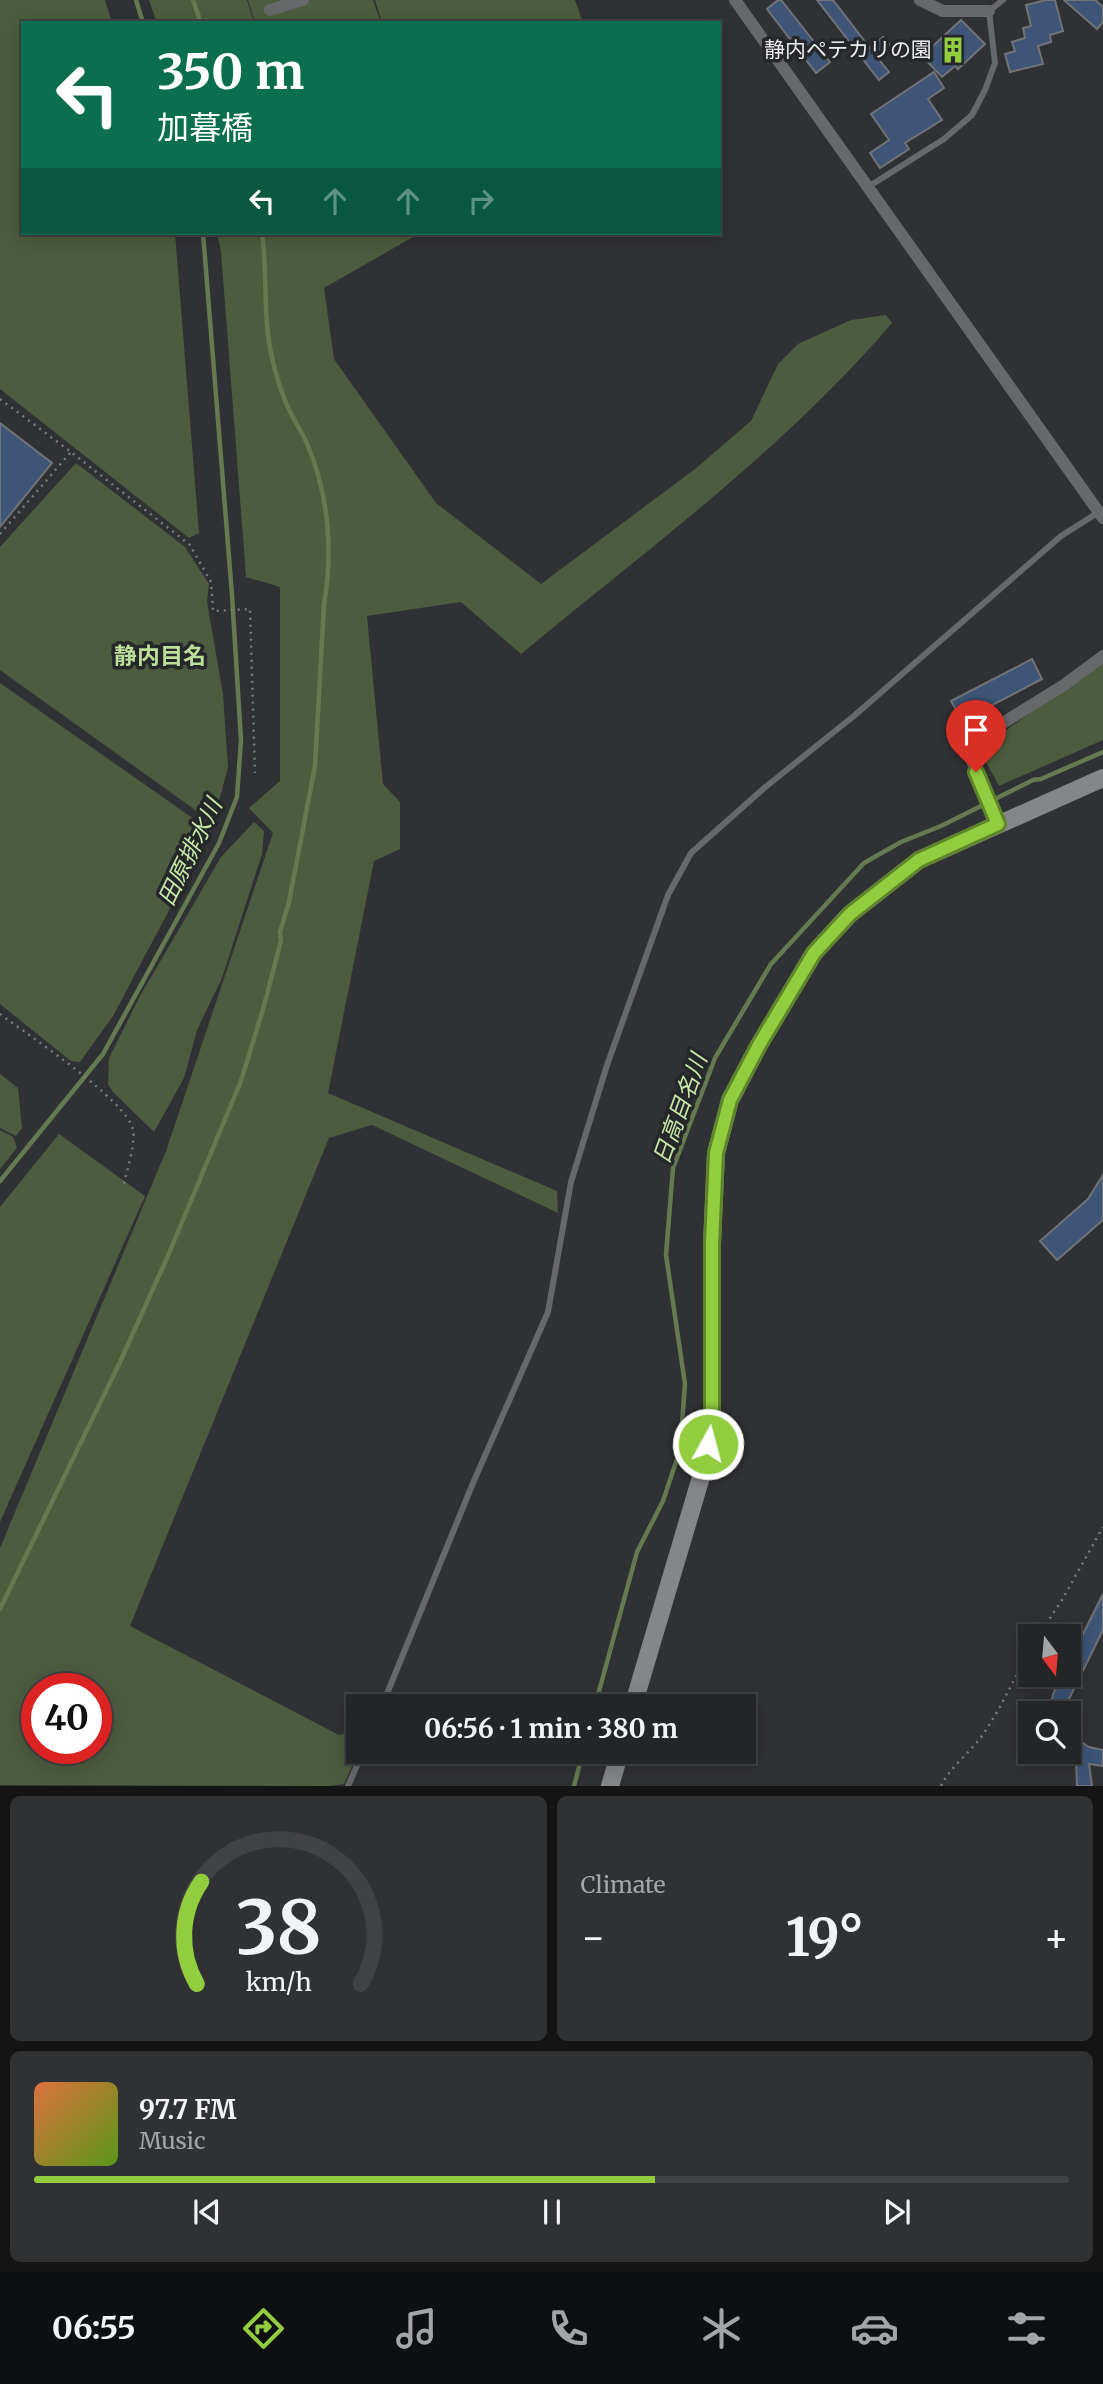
<!DOCTYPE html>
<meta charset="utf-8">
<style>
:root{--surface:#242527;--page:#303133;--text:#f1f3f6;--muted:#a3a5a7;--line:#414244;--accent:#91cd3f}
body{margin:0;font-family:Merriweather,"Noto Sans JP",serif;background:var(--page);color:var(--text);height:100vh;display:flex;flex-direction:column;font-size:26px;white-space:nowrap}
*{box-sizing:border-box;margin:0}
p{font-size:23px;color:var(--muted)}
.icon{flex:none;width:38px;height:38px;fill:none;stroke:currentColor;stroke-width:2;stroke-linecap:round;stroke-linejoin:round}
.map{position:relative;height:1786px;overflow:hidden}
.details{display:flex;flex-direction:column;gap:10px;padding:10px;background:#141415;flex:1}
.details>*{flex:none}
.top-card{position:absolute;left:21px;top:21px;width:700px;height:214px;border-radius:0px;box-shadow:0 4px 18px #0003,0 0 0 2px var(--line);background:#0b6e4f;color:#fff;overflow:hidden}
.needle{width:46px;rotate:164deg}
.buttons{position:absolute;left:1018px;top:1624px;display:grid;gap:14px}
.buttons a{display:grid;place-items:center;width:63px;height:63px;border-radius:0px;background:var(--surface);box-shadow:0 4px 18px #0003,0 0 0 2px var(--line);font-size:35px}
.speed{position:absolute;left:21px;top:1673px;display:flex;gap:14px;font-size:35px;font-weight:700;text-align:center}
.speed>*{display:grid;place-content:center;width:91px;height:91px;border-radius:50%;background:var(--surface);box-shadow:0 4px 18px #0003,0 0 0 2px var(--line);line-height:1}
.speed .limit{border:10px solid #d22;background:#fff;color:#111}
.pin{position:absolute;display:grid;place-items:center;width:60px;height:60px;color:#fff;margin:-72px -30px;border-radius:50% 50% 50% 0;rotate:-45deg;box-shadow:0 0 7px #0007}
.pin .icon{rotate:45deg}
.me{position:absolute;width:77px;margin:-38px;rotate:7deg;stroke-linejoin:round;filter:drop-shadow(0 0 5px #0008)}
.turn{display:flex;align-items:center;gap:24px;height:147px;padding:0 21px;font-size:32px}
.turn .icon{width:91px;height:91px;stroke-width:2.5}
.turn b{display:block;font-size:49px;line-height:60px}
.lanes{display:flex;align-items:center;height:66px;padding:0 21px;background:#0003;justify-content:center;gap:35px;direction:ltr}
.lanes .off{opacity:.35}
.big{font-size:52px;font-weight:700;line-height:1.1}
.details .card{flex:1;display:flex;flex-direction:column;justify-content:center;gap:10px;min-width:0;padding:0 24px;border-radius:10px;background:var(--page)}
.details .dial{align-items:center;gap:0}
.dial svg{height:182px;overflow:visible;fill:none;stroke:var(--line);stroke-width:7;stroke-linecap:round;text-anchor:middle}
.dial text{fill:var(--text);stroke:none}
.song{display:flex;align-items:center;gap:21px}
.cover{width:84px;height:84px;border-radius:10px;background:linear-gradient(135deg,hsl(20 70% 55%),hsl(90 70% 35%))}
.played{height:7px;border-radius:4px;background:linear-gradient(90deg,var(--accent) 60%,var(--line) 60%)}
.keys{display:flex;justify-content:space-around;direction:ltr}
.heat{display:flex;justify-content:space-between;align-items:center;font-size:38px;direction:ltr}
.details .tiles{flex:1;display:grid;gap:10px;grid-template-columns:1fr 1fr}
.card:last-child{grid-column:span 2}
.trip{position:absolute;left:346px;top:1694px;width:410px;height:70px;border-radius:0px;background:var(--surface);box-shadow:0 4px 18px #0003,0 0 0 2px var(--line);font-weight:700;line-height:70px;text-align:center}
.tabs{display:flex;height:112px;justify-content:space-around;align-items:center;background:#0e0f10;color:var(--muted)}
.tabs .icon{width:49px;height:49px}
.tabs .selected{color:var(--accent)}
.tabs b{font-size:32px;color:var(--text)}
.map>svg:first-child{display:block}
.green{fill:#4d5c3f;fill-rule:evenodd}
.lines{fill:none;stroke-linecap:round;stroke-linejoin:round}
.stream{stroke:#667a52;stroke-width:4.5}
.building{fill:#3e5577;stroke:#717376;stroke-width:2}
.path{stroke:#7a7b7d;stroke-width:2.5;stroke-dasharray:2 5;stroke-linecap:butt}
.lane{stroke:#676869;stroke-width:6}
.street{stroke:#676869;stroke-width:12}
.secondary{stroke:#858688;stroke-width:18}
.route-casing{stroke:#5e8529;stroke-width:18}
.route{stroke:#91cd3f;stroke-width:12}
.labels{text-anchor:middle;stroke-width:7;stroke-linejoin:round;paint-order:stroke}
.poi-label{font-size:21px;fill:#ebeced;stroke:#26272a;text-anchor:end}
.neighbourhood-label{font-size:23px;font-weight:bold;fill:#bcdf99;stroke:#26272a}
.water-label{font-size:23px;font-style:italic;fill:#c8e8a7;stroke:#26272a}
</style>
<div class="map">
<svg width="1103" height="1786" viewBox="0 0 1103 1786">
<rect width="100%" height="100%" fill="#303134"/>
<!-- green -->
<g class="green">
<polygon points="0,0 105,0 112,23 23,23 23,233 175,233 199,533 189,538 0,389"/>
<polygon points="149,0 247,0 254,23 157,23"/>
<polygon points="248,0 373,0 381,23 255,23"/>
<polygon points="375,0 575,0 583,23 382,23"/>
<path d="M217 233H285L282 235 290 233H420L324 288 334 359 436 503 541 584 695 469 751 421 778 364 798 344 851 320 886 315 892 323C784 449 648 549 521 654L461 602 367 616 383 784 400 802V849L374 861 328 1093 557 1191 558 1213 372 1125 329 1138 130 1626 339 1735 349 1732 359 1718V1750L344 1784 329 1786 0 1785V1548L166 1151 273 833 249 808 280 781V587L246 577 221 252ZM37 1689H96V1748H37Z"/>
<polygon points="76,463 185,547 209,584 207,602 223,694 228,767 219,801 198,812 0,670 0,547"/>
<polygon points="1103,662 1103,740 999,786 979,749"/>
<polygon points="0,683 211,831 113,1016 80,1062 71,1061 0,1004"/>
<polygon points="254,822 264,831 262,854 222,978 197,1030 184,1078 154,1132 112,1091 108,1084 109,1058 140,996 221,857"/>
<polygon points="0,1074 18,1088 22,1128 16,1136 0,1128"/>
<polygon points="0,1130 13,1137 17,1148 0,1169"/>
<polygon points="59,1134 145,1196 0,1522 0,1207"/>
</g>
<g class="lines">
<!-- stream -->
<g class="stream">
<polyline points="136,0 143,23"/>
<polyline points="193,0 201,23"/>
<polyline points="0,1181 103,1054 219,843 237,797 241,740 232,595 203,233"/>
<path d="M0 1609 120 1362 167 1258 241 1081 264 1006 281 940 280 932 289 902 315 766 324 605C333 552 329 496 308 446 302 431 292 418 286 403 281 390 276 375 273 362 262 319 268 275 262 233"/>
<polyline points="595,1706 637,1552 663,1501 680,1450 685,1384 666,1255 673,1168 715,1058 771,964 864,863 901,842 941,826 1033,780 1041,779 1103,752"/>
<polyline points="574,1786 583,1752"/>
</g>
</g>
<!-- building -->
<g class="building">
<polygon points="778,0 781,0 830,62 816,73 767,9"/>
<polygon points="817,0 833,0 870,48 883,37 891,46 877,57 889,72 879,80"/>
<polygon points="1046,0 1055,0 1063,31 1050,35 1051,42 1038,46 1043,64 1010,72 1005,54 1015,51 1012,42 1025,38 1023,28 1031,26 1026,5"/>
<polygon points="1064,0 1095,0 1103,7 1103,22 1097,29"/>
<polygon points="961,20 985,44 958,69 955,66 942,77 922,56"/>
<polygon points="934,72 944,88 928,99 942,120 905,143 909,149 880,168 870,153 889,140 871,114"/>
<polygon points="0,423 52,463 0,527"/>
<polygon points="1032,659 1042,679 962,721 951,701"/>
<polygon points="1103,1175 1103,1220 1057,1260 1040,1241 1088,1199"/>
<polygon points="1103,1594 1103,1630 1068,1701 1066,1713 1049,1713 1053,1694 1063,1675 1069,1675 1069,1662"/>
<polygon points="1069,1730 1080,1741 1089,1747 1103,1750 1103,1766 1089,1764 1092,1786 1077,1786 1076,1758 1069,1753"/>
</g>
<g class="lines">
<!-- path -->
<g class="path">
<polyline points="0,399 71,452 190,545 211,582 213,611 250,609 255,773"/>
<polyline points="0,534 71,452"/>
<path d="M0 1014C28 1035 128 1101 133 1130 136 1143 126 1173 123 1188"/>
<polyline points="1038,1636 1062,1600 1103,1527"/>
<path d="M941 1786C952 1764 972 1752 986 1730 1003 1704 1016 1675 1031 1647"/>
</g>
<!-- lane -->
<g class="lane">
<polyline points="868,187 944,139 972,115 985,90 995,63 989,11 1003,0"/>
<polyline points="382,1706 473,1483 548,1312 571,1182 607,1065 668,895 691,853 763,789 855,715 1061,536 1099,512"/>
<polyline points="348,1786 363,1752"/>
</g>
<!-- street -->
<g class="street">
<polyline points="735,0 1103,518"/>
<polyline points="920,0 943,11 989,11"/>
<polyline points="270,10 303,0"/>
<polyline points="997,824 966,746 1064,685 1103,656"/>
</g>
<!-- secondary -->
<g class="secondary">
<polyline points="633,1706 704,1467 712,1421 712,1244 716,1153 730,1100 759,1045 814,953 850,914 919,860 1103,778"/>
<polyline points="610,1786 620,1752"/>
</g>
</g>
<g class="lines">
<!-- route casing -->
<g class="route-casing">
<polyline id="route" points="708,1444 712,1421 712,1244 716,1153 730,1100 759,1045 814,953 850,914 919,860 998,824 976,772"/>
</g>
<!-- route -->
<use href="#route" class="route"/>
</g>
<!-- icons -->
<defs>
<g id="building-bare" transform="scale(2.1)"><path d="M-4-6H4V6H1V3H-1V6H-4ZM-2.5-4.3h1.7v1.8h-1.7ZM.8-4.3h1.7v1.8H.8ZM-2.5-1h1.7V.8h-1.7ZM.8-1h1.7V.8H.8Z" fill="#91cd3f" stroke="#26272a" stroke-width="2.5" paint-order="stroke"/></g>
</defs>
<g fill-rule="evenodd">
<use href="#building-bare" x="953" y="50"/>
</g>
<g class="labels">
<!-- poi labels -->
<g class="poi-label">
<text x="932" y="57">静内ペテカリの園</text>
</g>
<!-- neighbourhood labels -->
<g class="neighbourhood-label">
<text x="160" y="664">静内目名</text>
</g>
<!-- water labels -->
<g class="water-label">
<text transform="translate(190 852) rotate(-64)" y="8">田原排水川</text>
<text transform="translate(680 1109) rotate(-70)" y="8">日高目名川</text>
</g>
</g>
</svg>
<div class="buttons">
<a><svg class="needle" viewBox="-14 -14 28 28"><path d="M0-13l5 13h-10z" fill="#e53935"/><path d="M0 13l5-13h-10z" fill="#a3a5a7"/></svg></a>
<a><svg class="icon" aria-label="search" viewBox="0 0 24 24"><circle cx="10" cy="10" r="6"/><path d="M15 15l6 6"/></svg></a>
</div>
<div class="speed"><div class="limit">40</div></div>
<div class="pin" style="left:976px;top:772px;background:#d93025"><svg class="icon" aria-label="arrive" viewBox="0 0 24 24"><path d="M6 21V4h12l-3 4 3 4H6"/></svg></div>
<svg class="me" style="left:708px;top:1444px" viewBox="-20 -20 40 40"><circle r="17" fill="#91cd3f" stroke="#fff" stroke-width="3"/><path d="M0-11L8 9 0 5-8 9z" fill="#fff"/></svg>
<div class="trip">06:56 · 1 min · 380 m</div>
<div class="top-card">
<div class="turn"><svg class="icon" aria-label="left" viewBox="0 0 24 24"><path d="M17 20v-9H6M10 6l-5 5 5 5"/></svg><div><b>350 m</b>加暮橋</div></div>
<div class="lanes"><svg class="icon" aria-label="left" viewBox="0 0 24 24"><path d="M17 20v-9H6M10 6l-5 5 5 5"/></svg><svg class="icon off" aria-label="ahead" viewBox="0 0 24 24"><path d="M12 20V5M6 11l6-6 6 6"/></svg><svg class="icon off" aria-label="ahead" viewBox="0 0 24 24"><path d="M12 20V5M6 11l6-6 6 6"/></svg><svg class="icon off" aria-label="right" viewBox="0 0 24 24"><path d="M7 20v-9h11M14 6l5 5-5 5"/></svg></div>
</div>
</div>
<section class="details">
<div class="tiles">
<div class="card dial"><svg viewBox="0 0 100 80">
<path d="M14 69A42 42 0 1 1 86 69"/>
<path d="M14 69A42 42 0 0 1 16 24" stroke="#91cd3f"/>
<text x="50" y="56" font-size="32" font-weight="700">38</text>
<text x="50" y="72" font-size="11">km/h</text>
</svg></div>
<div class="card"><p>Climate</p>
<div class="heat"><a>−</a><b class="big">19°</b><a>+</a></div>
</div>
<div class="card">
<div class="song"><i class="cover"></i><div><b>97.7 FM</b><p>Music</p></div></div>
<div class="played"></div>
<div class="keys"><svg class="icon" aria-label="previous" viewBox="0 0 24 24"><path d="M18 5L8 12l10 7zM5 5v14"/></svg><svg class="icon" aria-label="pause" viewBox="0 0 24 24"><path d="M8 5v14M16 5v14"/></svg><svg class="icon" aria-label="next" viewBox="0 0 24 24"><path d="M6 5l10 7-10 7zM19 5v14"/></svg></div>
</div>
</div>
</section>
<nav class="tabs">
<b>06:55</b>
<svg class="icon selected" aria-label="directions" viewBox="0 0 24 24"><path d="M12 3l9 9-9 9-9-9zM9 14v-3h6M13 9l2 2-2 2"/></svg>
<svg class="icon" aria-label="music" viewBox="0 0 24 24"><path d="M9 18V5l10-2v13"/><circle cx="6" cy="18" r="3"/><circle cx="16" cy="16" r="3"/></svg>
<svg class="icon" aria-label="phone" viewBox="0 0 24 24"><path d="M5 4h4l2 5-3 2q2 4 5 5l2-3 5 2v4C11 20 4 13 5 4z"/></svg>
<svg class="icon" aria-label="climate" viewBox="0 0 24 24"><path d="M12 3v18M4 7l16 10M4 17L20 7"/></svg>
<svg class="icon" aria-label="car" viewBox="0 0 24 24"><path d="M5 17H2v-5l4-1 3-4h7l3 4 3 1v5h-3M9 17h6M6 11h13"/><circle cx="7" cy="17" r="2"/><circle cx="17" cy="17" r="2"/></svg>
<svg class="icon" aria-label="filters" viewBox="0 0 24 24"><path d="M4 7h16M4 17h16"/><circle cx="9" cy="7" r="2"/><circle cx="15" cy="17" r="2"/></svg>
</nav>
